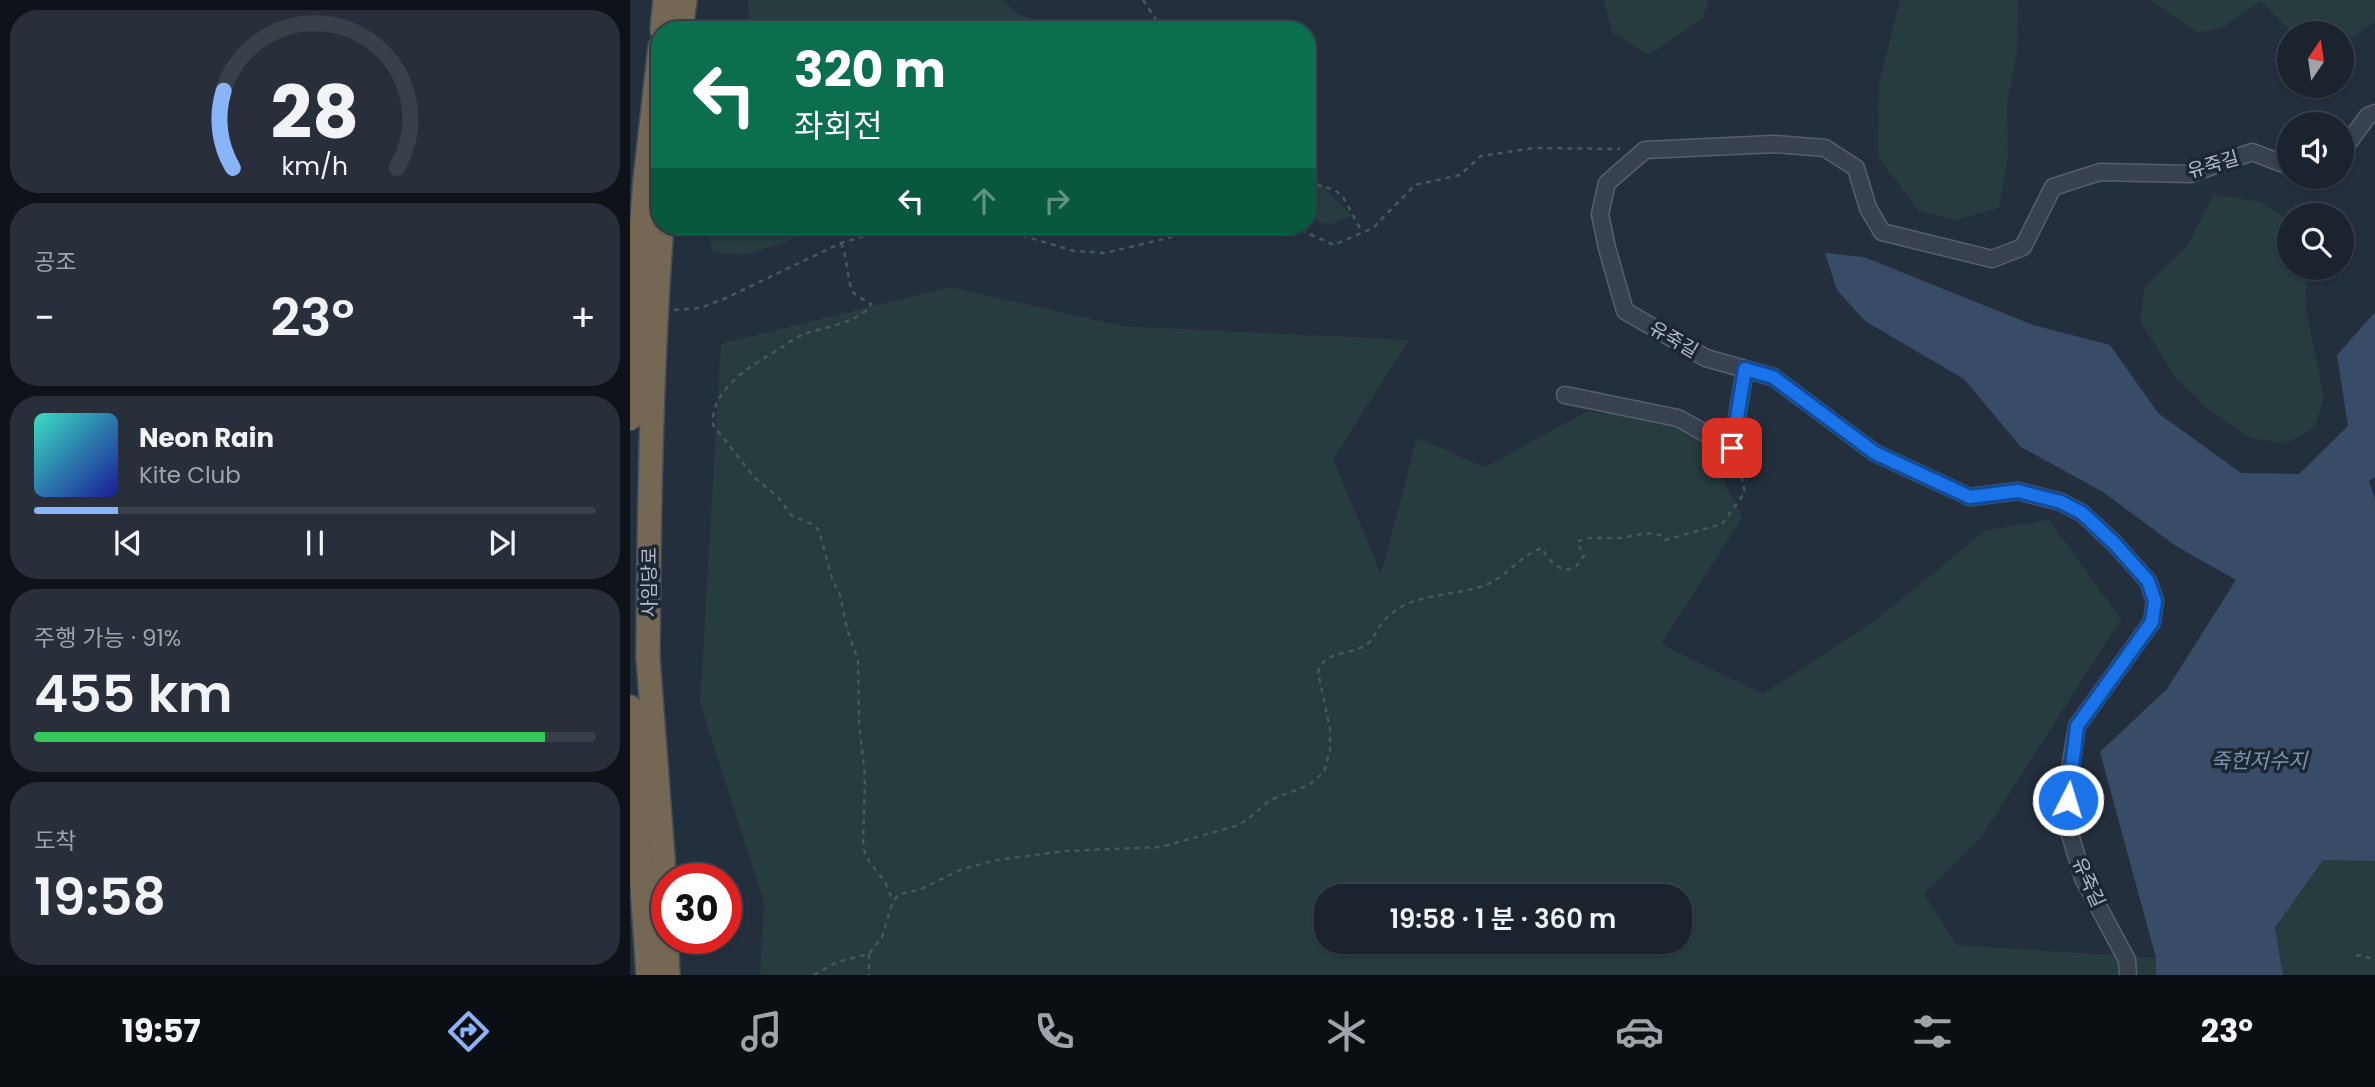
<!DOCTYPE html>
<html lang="ko">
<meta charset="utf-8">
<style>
:root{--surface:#1b232e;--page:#282f3a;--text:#f1f3f6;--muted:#a0a4aa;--line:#39404a;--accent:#8ab4f8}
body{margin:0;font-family:Poppins,"Noto Sans KR",sans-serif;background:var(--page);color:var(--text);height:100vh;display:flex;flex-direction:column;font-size:26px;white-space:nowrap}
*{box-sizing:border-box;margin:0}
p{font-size:23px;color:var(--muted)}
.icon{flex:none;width:38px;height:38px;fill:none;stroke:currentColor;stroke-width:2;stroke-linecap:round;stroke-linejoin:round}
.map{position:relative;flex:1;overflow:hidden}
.sheet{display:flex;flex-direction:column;gap:10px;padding:10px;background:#0f1319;width:630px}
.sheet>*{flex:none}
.banner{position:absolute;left:21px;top:21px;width:665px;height:214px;border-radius:28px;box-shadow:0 2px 5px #0004,0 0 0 2px var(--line);background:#0b6e4f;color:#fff;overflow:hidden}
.needle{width:46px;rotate:13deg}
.buttons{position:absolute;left:1647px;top:21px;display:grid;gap:14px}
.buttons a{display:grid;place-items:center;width:77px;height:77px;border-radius:50%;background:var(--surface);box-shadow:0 2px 5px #0004,0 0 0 2px var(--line);font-size:35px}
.speed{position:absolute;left:21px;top:863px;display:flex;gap:14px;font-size:35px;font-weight:700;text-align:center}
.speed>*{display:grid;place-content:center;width:91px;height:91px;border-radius:50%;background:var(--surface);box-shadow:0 2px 5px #0004,0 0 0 2px var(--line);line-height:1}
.speed .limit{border:10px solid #d22;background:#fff;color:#111}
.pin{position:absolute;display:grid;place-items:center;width:60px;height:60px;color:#fff;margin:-30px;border-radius:14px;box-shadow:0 4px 10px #0006}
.me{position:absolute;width:77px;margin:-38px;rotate:5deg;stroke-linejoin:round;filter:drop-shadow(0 0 5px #0008)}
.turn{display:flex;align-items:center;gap:24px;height:147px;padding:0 28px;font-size:32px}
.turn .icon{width:91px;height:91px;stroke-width:2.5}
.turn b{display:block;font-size:49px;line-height:60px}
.lanes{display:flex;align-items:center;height:66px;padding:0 28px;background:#0003;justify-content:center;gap:35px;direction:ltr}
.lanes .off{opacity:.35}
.big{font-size:52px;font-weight:600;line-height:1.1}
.sheet .card{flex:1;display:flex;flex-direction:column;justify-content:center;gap:10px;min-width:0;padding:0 24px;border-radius:28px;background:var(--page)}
.sheet .dial{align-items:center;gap:0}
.dial svg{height:182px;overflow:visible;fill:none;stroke:var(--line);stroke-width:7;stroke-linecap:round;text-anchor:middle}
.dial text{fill:var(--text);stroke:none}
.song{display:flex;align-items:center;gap:21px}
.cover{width:84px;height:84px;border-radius:10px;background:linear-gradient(135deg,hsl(170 70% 55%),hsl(240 70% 35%))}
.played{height:7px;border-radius:4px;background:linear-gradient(90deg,var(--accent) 15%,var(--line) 15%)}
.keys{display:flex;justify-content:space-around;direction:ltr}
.heat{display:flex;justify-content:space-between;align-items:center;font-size:38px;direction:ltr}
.charge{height:10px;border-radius:5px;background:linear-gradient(90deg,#34c759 91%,var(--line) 0)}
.trip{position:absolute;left:684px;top:884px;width:378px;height:70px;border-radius:28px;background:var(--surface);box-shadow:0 2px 5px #0004,0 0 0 2px var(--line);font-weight:600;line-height:70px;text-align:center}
.dock{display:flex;height:112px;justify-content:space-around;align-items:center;background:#0b0e12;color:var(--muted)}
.dock .icon{width:49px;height:49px}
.dock .active{color:var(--accent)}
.dock b{font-size:32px;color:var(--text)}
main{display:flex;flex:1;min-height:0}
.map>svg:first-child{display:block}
.green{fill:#263c3f;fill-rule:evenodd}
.water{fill:#394c67}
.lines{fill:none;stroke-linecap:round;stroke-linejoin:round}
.minor-casing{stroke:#565f6c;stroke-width:19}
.highway-casing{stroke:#434c59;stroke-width:26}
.path{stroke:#44595c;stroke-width:2.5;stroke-dasharray:5 5;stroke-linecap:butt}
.minor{stroke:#38414e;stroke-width:16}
.highway{stroke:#746855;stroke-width:23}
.highway-bridge-casing{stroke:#434c59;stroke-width:26;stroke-linecap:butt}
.highway-bridge{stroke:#746855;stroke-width:23}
.route-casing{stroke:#114b97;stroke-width:18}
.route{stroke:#1a73e8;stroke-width:12}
.labels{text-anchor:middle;stroke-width:7;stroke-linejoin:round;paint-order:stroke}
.street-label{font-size:19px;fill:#b4bcc9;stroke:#1d2633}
.water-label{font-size:21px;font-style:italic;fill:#7c92b1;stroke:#1d2633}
</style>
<main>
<section class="sheet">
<div class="card dial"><svg viewBox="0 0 100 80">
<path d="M14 69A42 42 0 1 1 86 69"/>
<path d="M14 69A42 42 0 0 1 10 35" stroke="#8ab4f8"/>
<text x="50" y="56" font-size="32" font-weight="700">28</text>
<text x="50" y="72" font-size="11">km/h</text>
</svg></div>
<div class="card"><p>공조</p>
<div class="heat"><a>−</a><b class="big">23°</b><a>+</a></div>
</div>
<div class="card">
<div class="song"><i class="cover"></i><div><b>Neon Rain</b><p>Kite Club</p></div></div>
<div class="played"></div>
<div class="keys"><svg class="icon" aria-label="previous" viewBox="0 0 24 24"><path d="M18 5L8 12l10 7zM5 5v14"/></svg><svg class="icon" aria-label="pause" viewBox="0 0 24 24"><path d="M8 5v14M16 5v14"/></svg><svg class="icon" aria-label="next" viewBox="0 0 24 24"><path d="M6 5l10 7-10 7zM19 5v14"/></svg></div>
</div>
<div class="card"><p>주행 가능 · 91%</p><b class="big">455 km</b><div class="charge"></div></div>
<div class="card"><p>도착</p><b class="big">19:58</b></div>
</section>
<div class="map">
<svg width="1745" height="975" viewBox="0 0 1745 975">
<rect width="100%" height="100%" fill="#242f3e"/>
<!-- green -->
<g class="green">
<polygon points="117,0 372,0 388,14 435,30 121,30"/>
<polygon points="974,0 1078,0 1073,18 1019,55 982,32"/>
<polygon points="1270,0 1388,0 1387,53 1377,103 1378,156 1369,208 1325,220 1289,211 1248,157 1249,85"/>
<polygon points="1521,0 1745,0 1745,21 1712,45 1712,33 1662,33 1631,1 1591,29 1566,32"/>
<polygon points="677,169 722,216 701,224 677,219"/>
<polygon points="1584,194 1630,202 1659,219 1659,268 1678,268 1675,304 1694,398 1685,427 1655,444 1618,437 1577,408 1546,378 1510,321 1514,288 1557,246"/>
<polygon points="77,226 190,226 158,241 116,255 82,252"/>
<path d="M320 287 492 326 779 340 703 459 751 574 787 438 855 467 956 412 1064 419 1112 518 1031 644 1133 694 1247 619 1356 530 1419 520 1491 619 1352 836 1294 894 1327 945 1526 958V975H130L134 902 70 703 91 344ZM696 896H1050V942H696Z"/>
<polygon points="1693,859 1745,861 1745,975 1653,975 1645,929"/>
</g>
<!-- water -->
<polygon class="water" points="1195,253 1234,257 1403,325 1480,345 1528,413 1611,473 1669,474 1718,426 1707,355 1745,312 1745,477 1739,481 1745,499 1745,861 1693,860 1645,928 1653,975 1526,975 1526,958 1470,752 1537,689 1606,580 1546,546 1473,492 1391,447 1334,379 1235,321 1207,290"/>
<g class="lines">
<!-- minor casing -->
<g class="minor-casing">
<g id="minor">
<polyline points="1712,151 1738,116 1745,113"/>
<polyline points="935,395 1048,418 1102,448 1115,369"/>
<polyline points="1498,975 1497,960 1453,878 1437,824 1439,776 1447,726 1522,622 1525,601 1518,581 1484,543 1452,513 1431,502 1388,491 1340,497 1245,453 1143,377 1076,358 995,311 977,248 970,214 977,183 1015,150 1144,144 1195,148 1226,168 1238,208 1252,232 1362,259 1393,247 1423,187 1470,172 1560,174 1622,152 1659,166"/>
</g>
</g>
<!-- highway casing -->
<g class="highway-casing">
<g id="highway">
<polyline points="32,30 35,0"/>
<polyline points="51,30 55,0"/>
<polyline points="15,180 30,47"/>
<polyline points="18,658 33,857 38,975"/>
<polyline points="0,707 18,975"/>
</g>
</g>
<!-- path -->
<g class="path">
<polyline points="513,0 533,30"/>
<polyline points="677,182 705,190 713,197 732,232"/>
<polyline points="323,226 377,231 444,251 475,253 542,237 605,226"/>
<polyline points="662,226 704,245 743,228 785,185 830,175 851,156 904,148 990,149"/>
<path d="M211 243C217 256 218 285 223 292 227 297 235 300 241 304 230 323 194 327 174 334 166 337 158 343 151 348 124 364 80 388 83 425L124 477 149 498 161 515 184 525 189 531 202 578 210 595 217 629 228 660 229 723 235 776 233 848 239 861 255 882 263 901"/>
<polyline points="44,310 70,308 96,298 211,243 249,232 319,226"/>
<polyline points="239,954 239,975"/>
<polyline points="1726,955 1745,959"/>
<path d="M184 975 207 962 239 954 252 937 263 901 270 894 289 890 330 870 366 860 436 851 531 847 606 826 617 820 640 800 679 785 694 772 700 750V729L688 672C693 652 716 655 732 647 742 643 744 635 749 627 755 618 764 611 773 606 797 593 832 595 858 584 878 575 891 555 912 548 921 567 942 581 954 555L947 542 956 538H991L1015 533 1030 535 1035 540 1092 524 1115 492 1108 463"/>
</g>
<!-- minor -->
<use href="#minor" class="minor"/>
<!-- highway -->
<use href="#highway" class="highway"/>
<!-- highway-bridge casing -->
<g class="highway-bridge-casing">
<g id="highway-bridge">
<polyline points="0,419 3,338 15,180"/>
<path d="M18 658C19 513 21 370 32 226"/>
</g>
</g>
<!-- highway-bridge -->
<use href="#highway-bridge" class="highway-bridge"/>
</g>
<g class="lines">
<!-- route casing -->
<g class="route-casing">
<polyline id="route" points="1102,448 1115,369 1143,377 1245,453 1340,497 1388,491 1431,502 1452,513 1484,543 1518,581 1525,601 1522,622 1447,726 1438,800"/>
</g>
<!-- route -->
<use href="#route" class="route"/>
</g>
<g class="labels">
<!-- street labels -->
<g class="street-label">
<text transform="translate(1583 164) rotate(-16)" y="7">유죽길</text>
<text transform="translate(1044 339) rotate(30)" y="7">유죽길</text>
<text transform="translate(19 582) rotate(-90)" y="7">사임당로</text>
<text transform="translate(1459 882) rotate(66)" y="7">유죽길</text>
</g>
<!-- water labels -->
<g class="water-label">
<text x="1629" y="768">죽헌저수지</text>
</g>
</g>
</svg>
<div class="buttons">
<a><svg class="needle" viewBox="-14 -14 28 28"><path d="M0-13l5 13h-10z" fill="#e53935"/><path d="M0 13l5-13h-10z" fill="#a0a4aa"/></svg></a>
<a><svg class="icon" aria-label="sound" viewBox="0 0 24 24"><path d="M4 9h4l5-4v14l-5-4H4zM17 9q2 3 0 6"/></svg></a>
<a><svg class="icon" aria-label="search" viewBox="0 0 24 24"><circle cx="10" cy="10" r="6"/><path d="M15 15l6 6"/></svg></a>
</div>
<div class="speed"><div class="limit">30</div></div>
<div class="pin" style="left:1102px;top:448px;background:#d93025"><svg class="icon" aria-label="arrive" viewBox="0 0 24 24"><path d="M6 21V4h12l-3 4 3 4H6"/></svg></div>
<svg class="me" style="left:1438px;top:800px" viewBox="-20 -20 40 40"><circle r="17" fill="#1a73e8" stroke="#fff" stroke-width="3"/><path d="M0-11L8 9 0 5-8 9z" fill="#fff"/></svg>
<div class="trip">19:58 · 1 분 · 360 m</div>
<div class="banner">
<div class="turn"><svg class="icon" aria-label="left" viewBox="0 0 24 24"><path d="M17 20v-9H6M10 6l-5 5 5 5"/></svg><div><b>320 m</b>좌회전</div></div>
<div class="lanes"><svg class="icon" aria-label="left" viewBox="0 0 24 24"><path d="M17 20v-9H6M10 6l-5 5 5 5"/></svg><svg class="icon off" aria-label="ahead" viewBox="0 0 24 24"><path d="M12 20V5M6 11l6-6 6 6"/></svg><svg class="icon off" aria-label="right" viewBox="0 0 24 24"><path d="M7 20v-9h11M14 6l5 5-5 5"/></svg></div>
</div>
</div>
</main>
<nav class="dock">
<b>19:57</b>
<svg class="icon active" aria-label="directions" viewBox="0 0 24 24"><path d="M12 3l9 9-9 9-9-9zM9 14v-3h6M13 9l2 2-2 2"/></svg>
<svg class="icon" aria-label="music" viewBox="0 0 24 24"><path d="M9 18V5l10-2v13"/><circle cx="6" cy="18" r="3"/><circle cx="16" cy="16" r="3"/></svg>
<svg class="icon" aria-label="phone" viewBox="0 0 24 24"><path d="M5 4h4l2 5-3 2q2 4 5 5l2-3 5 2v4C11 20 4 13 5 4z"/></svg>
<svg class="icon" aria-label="climate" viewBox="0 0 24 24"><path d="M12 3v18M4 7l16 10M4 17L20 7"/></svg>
<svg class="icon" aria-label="car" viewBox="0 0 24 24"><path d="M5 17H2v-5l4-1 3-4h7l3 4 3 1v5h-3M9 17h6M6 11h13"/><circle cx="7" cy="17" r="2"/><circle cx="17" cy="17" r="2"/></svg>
<svg class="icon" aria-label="filters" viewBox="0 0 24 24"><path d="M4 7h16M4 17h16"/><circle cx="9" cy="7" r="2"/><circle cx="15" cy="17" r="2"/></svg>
<b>23°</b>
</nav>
